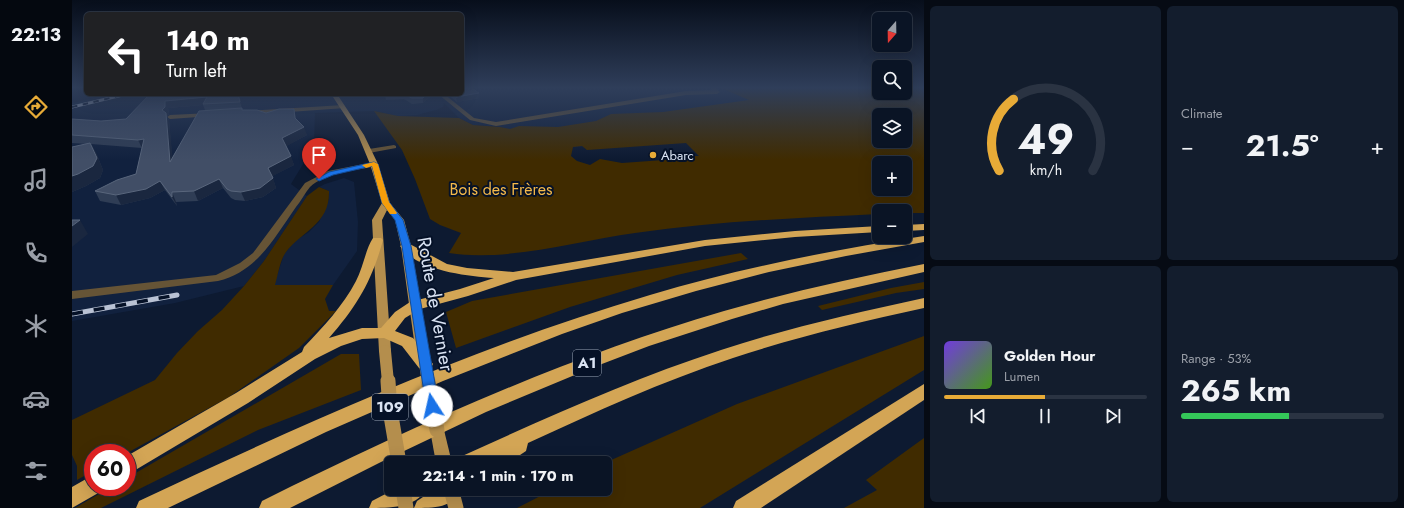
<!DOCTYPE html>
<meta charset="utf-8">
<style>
:root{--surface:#0a1425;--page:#131d2d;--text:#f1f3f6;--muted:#999ea7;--line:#2a3342;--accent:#e8ab37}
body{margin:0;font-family:Jost,sans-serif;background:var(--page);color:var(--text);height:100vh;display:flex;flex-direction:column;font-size:15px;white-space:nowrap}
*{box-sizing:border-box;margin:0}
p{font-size:13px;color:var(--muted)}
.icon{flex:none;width:22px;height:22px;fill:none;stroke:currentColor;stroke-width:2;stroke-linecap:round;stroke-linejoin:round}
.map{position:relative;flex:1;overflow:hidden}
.details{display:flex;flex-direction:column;gap:6px;padding:6px;background:#060b14;width:480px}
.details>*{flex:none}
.top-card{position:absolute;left:12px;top:12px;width:380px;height:84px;border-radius:6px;box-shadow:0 4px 16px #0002,0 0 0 1px var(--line);background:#202124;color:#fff;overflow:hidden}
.needle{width:26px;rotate:200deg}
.tools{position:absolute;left:800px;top:12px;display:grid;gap:8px}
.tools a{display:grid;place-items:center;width:40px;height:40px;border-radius:6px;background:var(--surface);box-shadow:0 4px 16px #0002,0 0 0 1px var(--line);font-size:20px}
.speed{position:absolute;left:12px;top:444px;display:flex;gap:8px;font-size:20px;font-weight:700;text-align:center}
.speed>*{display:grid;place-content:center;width:52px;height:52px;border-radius:50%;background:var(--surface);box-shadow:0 4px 16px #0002,0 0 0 1px var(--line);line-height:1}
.speed .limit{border:6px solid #d22;background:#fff;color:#111}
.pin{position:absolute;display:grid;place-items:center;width:34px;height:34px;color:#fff;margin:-41px -17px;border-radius:50% 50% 50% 0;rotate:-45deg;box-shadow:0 0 4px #0007}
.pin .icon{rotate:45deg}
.me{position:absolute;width:44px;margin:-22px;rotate:350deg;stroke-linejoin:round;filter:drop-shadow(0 0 3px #0008)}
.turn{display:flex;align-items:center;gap:14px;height:84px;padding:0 16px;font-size:18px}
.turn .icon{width:52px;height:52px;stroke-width:2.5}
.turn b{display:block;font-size:28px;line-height:34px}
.big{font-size:30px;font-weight:700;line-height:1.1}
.details .widget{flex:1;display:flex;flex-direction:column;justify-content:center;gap:6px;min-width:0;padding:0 14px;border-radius:6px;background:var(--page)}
.details .dial{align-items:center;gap:0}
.dial svg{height:104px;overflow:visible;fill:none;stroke:var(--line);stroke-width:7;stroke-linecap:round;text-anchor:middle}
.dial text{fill:var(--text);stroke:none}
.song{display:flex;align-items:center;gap:12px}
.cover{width:48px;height:48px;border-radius:6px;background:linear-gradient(135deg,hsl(260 70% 55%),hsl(100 70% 35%))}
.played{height:4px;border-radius:2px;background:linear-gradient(90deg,var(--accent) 50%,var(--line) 50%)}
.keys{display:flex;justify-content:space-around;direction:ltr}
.heat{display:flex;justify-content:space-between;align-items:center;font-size:22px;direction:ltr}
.charge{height:6px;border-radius:3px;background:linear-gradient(90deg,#34c759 53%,var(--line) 0)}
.details .tiles{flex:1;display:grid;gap:6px;grid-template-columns:repeat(2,1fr)}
.trip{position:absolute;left:312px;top:456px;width:228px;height:40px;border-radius:6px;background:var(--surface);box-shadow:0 4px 16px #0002,0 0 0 1px var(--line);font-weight:700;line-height:40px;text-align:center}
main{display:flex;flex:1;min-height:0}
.menu{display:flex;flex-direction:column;width:72px;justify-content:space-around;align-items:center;background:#04080f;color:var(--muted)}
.menu .icon{width:28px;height:28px}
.menu .selected{color:var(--accent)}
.menu b{font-size:18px;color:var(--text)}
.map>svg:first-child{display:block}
.built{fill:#11213e}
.green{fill:#402b00;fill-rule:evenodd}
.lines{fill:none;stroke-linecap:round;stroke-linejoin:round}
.service{fill:#665436;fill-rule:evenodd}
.primary{fill:#b48e4d;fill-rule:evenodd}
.motorway{fill:#d3a555;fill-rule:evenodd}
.rail-far1-casing{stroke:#b9c2d4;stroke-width:3}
.rail-casing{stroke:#b9c2d4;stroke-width:5}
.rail-far1{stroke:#051127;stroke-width:2;stroke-dasharray:5.5;stroke-linecap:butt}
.rail{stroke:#051127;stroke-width:3.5;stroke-dasharray:11;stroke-linecap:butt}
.primary-bridge-far1{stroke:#b48e4d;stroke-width:12}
.primary-bridge{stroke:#b48e4d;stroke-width:15}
.wall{fill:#2f3d55;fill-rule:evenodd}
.shaded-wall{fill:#1a273f}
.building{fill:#414e66;stroke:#59667c}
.route{fill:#1a73e8;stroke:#114b97}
.slow{fill:#f59e0b}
.poi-dot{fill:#e8ab37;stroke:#051127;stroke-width:1.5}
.labels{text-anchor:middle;stroke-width:4;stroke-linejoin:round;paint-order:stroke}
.far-poi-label{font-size:13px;fill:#dae3f3;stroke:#051127;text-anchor:start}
.shield{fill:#051127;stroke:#9aa4b6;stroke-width:1}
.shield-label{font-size:15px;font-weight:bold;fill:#dae3f3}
.park-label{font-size:16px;fill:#f4b94a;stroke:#051127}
.near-street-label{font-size:19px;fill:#dae3f3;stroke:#051127}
</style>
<main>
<nav class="menu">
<b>22:13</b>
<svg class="icon selected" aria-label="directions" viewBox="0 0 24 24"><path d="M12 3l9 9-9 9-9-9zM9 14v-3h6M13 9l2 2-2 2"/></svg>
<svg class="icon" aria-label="music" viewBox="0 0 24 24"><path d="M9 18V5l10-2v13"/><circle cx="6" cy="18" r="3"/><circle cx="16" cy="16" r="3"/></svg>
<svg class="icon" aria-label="phone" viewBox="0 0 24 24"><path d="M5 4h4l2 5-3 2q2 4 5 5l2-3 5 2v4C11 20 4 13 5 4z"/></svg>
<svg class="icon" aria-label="climate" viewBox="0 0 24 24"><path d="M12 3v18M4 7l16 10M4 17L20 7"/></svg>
<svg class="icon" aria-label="car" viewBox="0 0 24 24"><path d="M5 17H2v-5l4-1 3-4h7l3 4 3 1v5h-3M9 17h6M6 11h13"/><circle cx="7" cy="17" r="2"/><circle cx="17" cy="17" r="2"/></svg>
<svg class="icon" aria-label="filters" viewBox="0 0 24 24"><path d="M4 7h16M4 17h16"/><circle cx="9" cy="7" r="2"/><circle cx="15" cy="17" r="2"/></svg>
</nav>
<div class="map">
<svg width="852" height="508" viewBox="0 0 852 508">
<rect width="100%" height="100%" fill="#0d1a31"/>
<!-- built -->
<g class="built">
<polygon points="390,88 649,88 755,132 500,147 428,127 401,125 387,118 372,103 371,107 364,110 345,115 326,116 302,111 243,113 242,146 219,184 235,196 192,261 172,286 103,303 0,321 0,103 40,94 390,94"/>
<polygon points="272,178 282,182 286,222 285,251 261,285 202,285 212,254 223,241 237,232 247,222 257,199 257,191 247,187 253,184"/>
</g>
<!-- green -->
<g class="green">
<path d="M649 88H807V93H833V88H852V213H833V211H807V214C725 218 644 221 563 233 504 241 436 262 377 253L389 233 368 225 358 219 343 179 330 150 302 111 326 116 387 118 401 125 428 127 438 129 447 126 486 127 524 121 539 114 591 112 677 100ZM807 115H833V141H807ZM614 143 627 156H620L619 158 550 163 528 159 518 165 505 161 499 156 501 147 510 146 515 150ZM807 163H833V189H807Z"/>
<path d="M247 187 257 191C258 224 230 231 214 252 208 260 206 275 203 285H261L253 299 257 311H264L227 348 157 397 55 453H21V471L5 480V466L0 455V420L83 380 105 353 126 331 150 310 172 286 192 261 235 196Z"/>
<polygon points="669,253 676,259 605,275 498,307 384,348 374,312 400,301"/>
<polygon points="852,282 852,289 824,293 750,310 746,306 819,288"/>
<polygon points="852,336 852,370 628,508 445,508 482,489 533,489 532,463 537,461 665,404"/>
<polygon points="269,354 287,354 289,390 186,430 29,508 3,508 39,487 55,487 55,478"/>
<polygon points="852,438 852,508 772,508 805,490 794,480"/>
</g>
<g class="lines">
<!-- service -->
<g class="service">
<polygon points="639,88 644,88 648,92 645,94 614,95 424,126 398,120 366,94 372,94 402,118 424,122 614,91 640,90"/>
<polygon points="271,105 273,106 273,108 176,115 173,113 176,111"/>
<polygon points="138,113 141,115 140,116 98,119 95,117 98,115"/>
<polygon points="322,145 324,146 324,148 297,153 293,151 297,149"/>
<path d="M302 162 306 164 305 166C286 170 252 173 238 187 233 193 229 201 224 207 202 238 186 271 146 281L0 299V291L144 275 168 263 181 253 233 183 256 171Z"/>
</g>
<!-- primary -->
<g class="primary">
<polygon points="259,94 265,94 292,135 306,164 318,203 332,220 339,246 359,362 357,366 352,367 347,366 345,362 329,246 323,220 315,210 310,220 319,351 317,354 313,356 309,354 307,351 300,220 310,203 298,164 286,135"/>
<polygon points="365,423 370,425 372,430 380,463 364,463 358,430 360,425"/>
</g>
<!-- motorway -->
<g class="motorway">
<polygon points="852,224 852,230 833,231 833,225"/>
<path d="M807 226V232L723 237 633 246 444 280 396 296 348 309 333 318 323 331 341 338 361 364 359 368 353 370 347 368 330 346 312 338 290 339 269 346 243 359 176 403 55 475V456L164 393 230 352 232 347C251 327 271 306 284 281 291 268 294 248 301 238H309L311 240C300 281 285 306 257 338L290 328H309L323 312 338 302 388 289 422 278C394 276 346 271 328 246L334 242 375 264 395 268 441 272 633 240 723 231Z"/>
<path d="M852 236V242L774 256 697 272 624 291 550 313 490 334 371 381 254 432 96 508H64L67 501C233 423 402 347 578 295 668 268 760 250 852 236Z"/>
<path d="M852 264V272L711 304 660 319 577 346 522 367 414 412 309 462 218 508H187L190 501C339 427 492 358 652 311 718 292 785 277 852 264Z"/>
<path d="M852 298V308C788 322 724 337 661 358 591 381 523 412 456 443L454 451 436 463H386L388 457C474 418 560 379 649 350 715 328 784 313 852 298Z"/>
<polygon points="852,384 852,400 689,508 661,508 664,501"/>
<polygon points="21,475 21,487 30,487 28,492 0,508 0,487"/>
<path d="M323 489H354C345 508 316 508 297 508L300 501Z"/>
<path d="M363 489H391C382 508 361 508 342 508L345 501Z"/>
</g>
<!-- rail-far1 casing -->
<g class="rail-far1-casing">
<polyline id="rail-far1" points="0,107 55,94"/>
</g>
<!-- rail casing -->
<g class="rail-casing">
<polyline id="rail" points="0,314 105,295"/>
</g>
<!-- rail-far1 -->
<use href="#rail-far1" class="rail-far1"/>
<!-- rail -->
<use href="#rail" class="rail"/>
<!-- primary-bridge-far1 -->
<g class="primary-bridge-far1">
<polyline points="313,351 316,382"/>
<polyline points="353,364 356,382"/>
</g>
<!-- primary-bridge -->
<g class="primary-bridge">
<polyline points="316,381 318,410 327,463"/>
<polyline points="356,381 365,430"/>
<polyline points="331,489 334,508"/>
<polyline points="379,489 384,508"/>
</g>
</g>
<!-- wall -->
<g class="wall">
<polygon points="407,93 407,98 385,102 375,94"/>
<path d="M78 94H167L170 110 194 113 222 109 224 120 235 135 214 146 222 165 200 176 204 188 191 197 173 201 163 200 159 198 151 188 126 201 104 202 105 206 93 190 78 198 49 205 28 201 23 191 64 174 70 148 19 144 25 155 31 170 28 178 14 186 0 192V147L15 144 0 143V119L29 121 54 119ZM131 105 133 110 100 158 97 120 95 116 97 114 96 108Z"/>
<polygon points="313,94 361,94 351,103 340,104 332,99 314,100"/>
</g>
<!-- shaded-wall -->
<g class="shaded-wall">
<polygon points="407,93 407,98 385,102 384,97"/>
<polygon points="166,94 167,94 171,109 168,102"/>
<polygon points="355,94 361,94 351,103 351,98"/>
<polygon points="135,97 131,104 131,105 96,108 97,114 95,116 97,120 102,171 98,162 90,110 93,101"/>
<polygon points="232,127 235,135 213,147 210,138"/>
<polygon points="72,139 70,148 66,140"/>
<polygon points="18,143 25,155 31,170 28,178 14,186 0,192 0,176"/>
<polygon points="219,156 222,165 199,177 196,168"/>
<polygon points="201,178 204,188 191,197 173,201 169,192"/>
<polygon points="147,179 151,188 126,201 122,191"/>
<polygon points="88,181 93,190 78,198 49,205 44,195"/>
<polygon points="100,192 104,202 105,206 100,197"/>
<polygon points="8,220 16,234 0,247 0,226"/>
</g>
<!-- building -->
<g class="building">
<polygon points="390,88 400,88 407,93 384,97 381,94 390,94"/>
<polygon points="78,94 166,94 168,102 131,104 135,97 93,101 93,107 90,110 94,113 98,162 127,111 170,108 170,110 185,110 194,113 207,109 222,109 223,118 232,127 210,138 219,156 196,168 201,178 188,188 169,192 159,191 155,189 147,179 122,191 100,192 100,197 88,181 74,189 44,195 23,191 45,180 64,174 72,139 66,140 0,135 0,119 29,121 54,119"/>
<polygon points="313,94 355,94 351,98 340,98 331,94 314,95"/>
<polygon points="18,143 25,158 21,166 6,174 0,176 0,147"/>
<polygon points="0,220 8,220 0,226"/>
</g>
<!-- sky -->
<linearGradient id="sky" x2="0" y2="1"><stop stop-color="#070e1b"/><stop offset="0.55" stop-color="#2f3e5a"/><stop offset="1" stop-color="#2f3e5a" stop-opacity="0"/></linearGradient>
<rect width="852" height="160" fill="url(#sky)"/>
<!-- route -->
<polygon class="route" points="302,162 306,164 317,202 331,220 339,246 367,406 365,410 360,412 356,410 354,406 330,246 323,220 310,203 300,166 261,175 247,181 244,179 257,172"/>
<!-- slow -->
<polygon class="slow" points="302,162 306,164 317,202 325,213 324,214 318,214 310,203 300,166 294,168 290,165"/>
<!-- markers -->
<circle class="poi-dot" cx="581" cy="155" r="4"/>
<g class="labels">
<!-- far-poi labels -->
<g class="far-poi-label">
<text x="589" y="160">Abarc</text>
</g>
<!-- shield labels -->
<g class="shield">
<rect x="501" y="350" width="28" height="26" rx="3"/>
<rect x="300" y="394" width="36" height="26" rx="3"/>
</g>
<g class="shield-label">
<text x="515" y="368">A1</text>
<text x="318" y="412">109</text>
</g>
<!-- park labels -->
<g class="park-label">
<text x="429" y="195">Bois des Frères</text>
</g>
<!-- near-street labels -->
<g class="near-street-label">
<text transform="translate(364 304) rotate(80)" y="7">Route de Vernier</text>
</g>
</g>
</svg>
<div class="tools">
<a><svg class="needle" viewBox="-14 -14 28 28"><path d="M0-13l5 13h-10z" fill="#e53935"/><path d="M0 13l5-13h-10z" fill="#999ea7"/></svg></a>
<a><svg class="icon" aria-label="search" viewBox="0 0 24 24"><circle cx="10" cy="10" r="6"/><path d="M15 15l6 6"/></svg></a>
<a><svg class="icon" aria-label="layers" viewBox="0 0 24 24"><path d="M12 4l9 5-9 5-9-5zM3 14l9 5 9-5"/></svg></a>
<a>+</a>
<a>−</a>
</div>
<div class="speed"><div class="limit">60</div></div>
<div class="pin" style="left:247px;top:179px;background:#d93025"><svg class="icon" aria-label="arrive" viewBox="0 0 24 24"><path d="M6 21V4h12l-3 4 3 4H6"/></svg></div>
<svg class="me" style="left:360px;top:406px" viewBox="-20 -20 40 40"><circle r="19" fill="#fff"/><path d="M0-13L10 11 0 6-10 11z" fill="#1a73e8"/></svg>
<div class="trip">22:14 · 1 min · 170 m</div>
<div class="top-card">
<div class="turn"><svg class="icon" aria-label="left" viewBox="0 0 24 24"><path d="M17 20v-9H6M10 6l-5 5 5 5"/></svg><div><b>140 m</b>Turn left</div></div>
</div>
</div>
<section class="details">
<div class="tiles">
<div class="widget dial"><svg viewBox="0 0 100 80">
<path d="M14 69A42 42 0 1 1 86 69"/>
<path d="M14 69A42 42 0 0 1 25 14" stroke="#e8ab37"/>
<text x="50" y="56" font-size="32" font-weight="700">49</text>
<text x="50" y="72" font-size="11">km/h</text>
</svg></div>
<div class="widget"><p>Climate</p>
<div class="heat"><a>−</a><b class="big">21.5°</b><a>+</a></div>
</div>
<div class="widget">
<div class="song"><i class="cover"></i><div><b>Golden Hour</b><p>Lumen</p></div></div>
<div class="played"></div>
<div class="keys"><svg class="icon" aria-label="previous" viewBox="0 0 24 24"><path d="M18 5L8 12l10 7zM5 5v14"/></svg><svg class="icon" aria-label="pause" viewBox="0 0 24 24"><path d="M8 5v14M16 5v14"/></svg><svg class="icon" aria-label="next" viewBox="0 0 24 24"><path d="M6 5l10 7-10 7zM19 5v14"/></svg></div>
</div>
<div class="widget"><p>Range · 53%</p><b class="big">265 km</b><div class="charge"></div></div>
</div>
</section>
</main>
